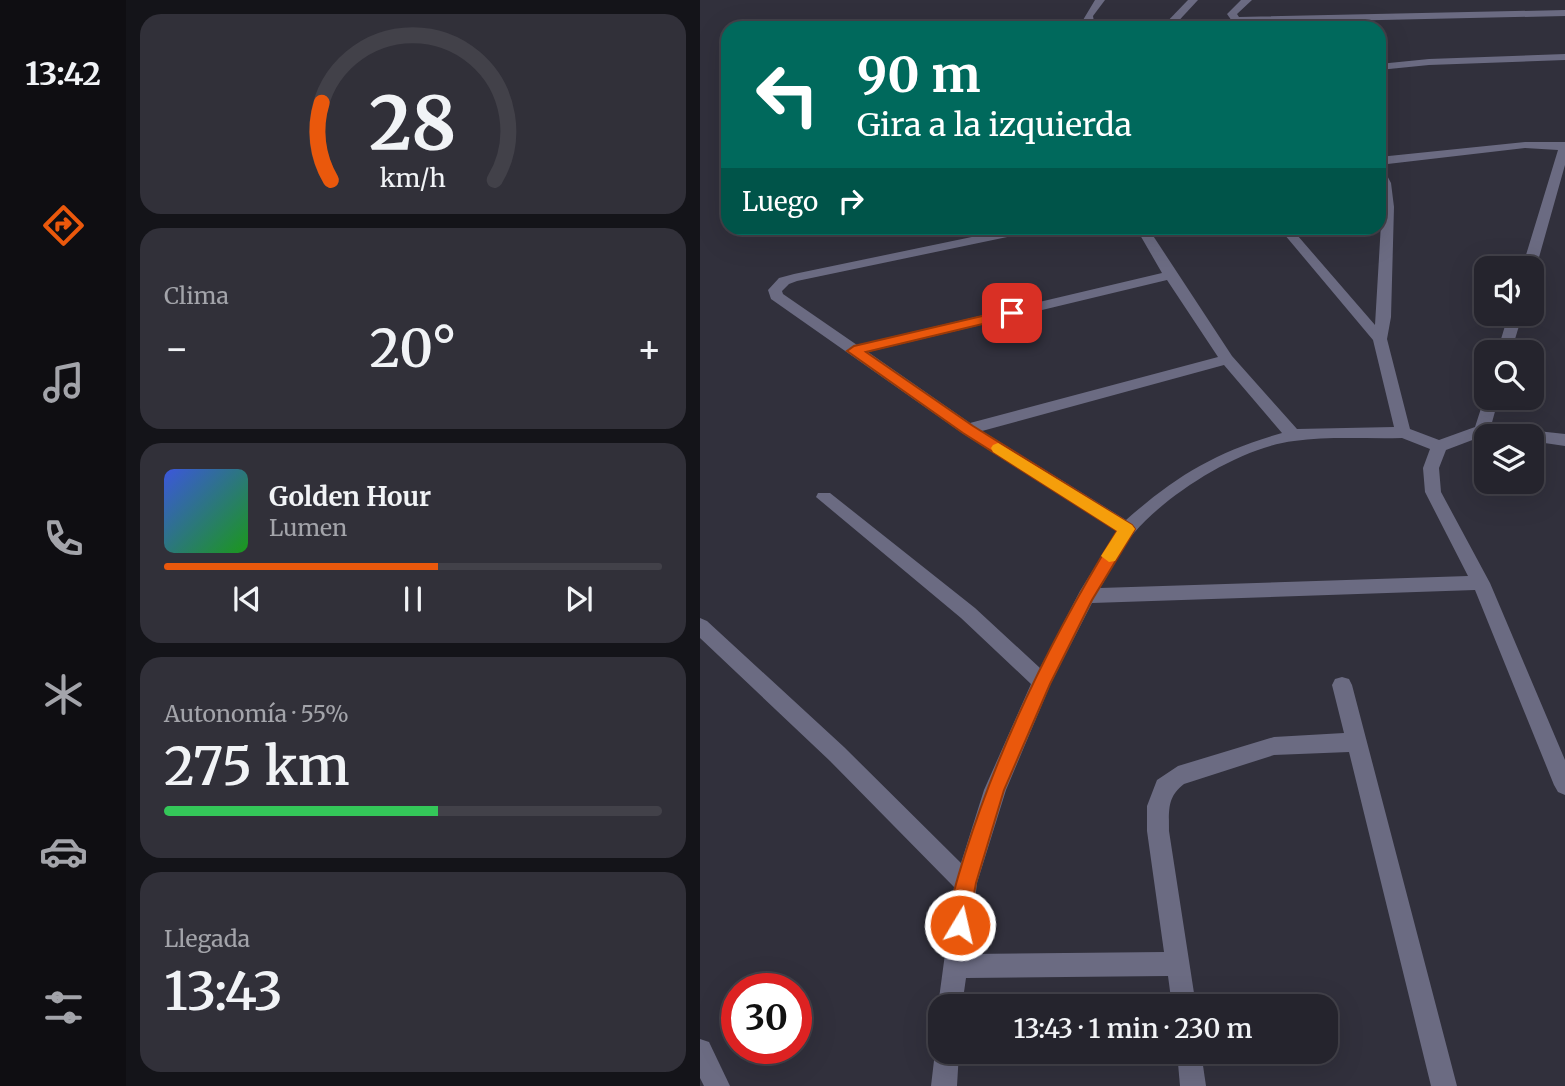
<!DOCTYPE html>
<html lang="es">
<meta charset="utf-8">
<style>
:root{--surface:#25242d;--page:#313039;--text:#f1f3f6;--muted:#a3a4aa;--line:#424149;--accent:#ea580c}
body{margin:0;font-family:Merriweather,serif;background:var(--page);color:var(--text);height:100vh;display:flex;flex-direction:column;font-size:26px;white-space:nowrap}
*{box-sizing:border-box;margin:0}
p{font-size:23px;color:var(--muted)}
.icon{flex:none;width:38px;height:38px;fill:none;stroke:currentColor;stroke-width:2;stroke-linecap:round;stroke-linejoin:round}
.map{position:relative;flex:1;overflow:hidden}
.sheet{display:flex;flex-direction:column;gap:14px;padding:14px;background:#141419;width:574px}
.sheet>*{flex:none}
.banner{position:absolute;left:21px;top:21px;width:665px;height:214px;border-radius:21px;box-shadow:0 7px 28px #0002,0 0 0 2px var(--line);background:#00695c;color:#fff;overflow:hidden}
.tools{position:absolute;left:774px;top:256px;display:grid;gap:14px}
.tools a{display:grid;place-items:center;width:70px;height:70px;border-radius:14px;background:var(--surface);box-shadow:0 7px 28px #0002,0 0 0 2px var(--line);font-size:35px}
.speed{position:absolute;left:21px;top:973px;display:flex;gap:14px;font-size:35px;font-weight:700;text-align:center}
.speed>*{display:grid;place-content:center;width:91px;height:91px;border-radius:50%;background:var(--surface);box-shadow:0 7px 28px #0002,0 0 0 2px var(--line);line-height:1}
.speed .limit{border:10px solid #d22;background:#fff;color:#111}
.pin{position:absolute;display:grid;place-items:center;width:60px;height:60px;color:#fff;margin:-30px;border-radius:14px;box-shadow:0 4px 10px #0006}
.me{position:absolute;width:77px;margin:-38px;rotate:9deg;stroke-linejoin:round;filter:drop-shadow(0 0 5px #0008)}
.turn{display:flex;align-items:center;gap:24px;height:147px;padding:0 21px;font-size:32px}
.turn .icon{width:91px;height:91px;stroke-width:2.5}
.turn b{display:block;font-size:49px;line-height:60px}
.then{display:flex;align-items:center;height:66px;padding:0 21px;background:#0003;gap:14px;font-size:26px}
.big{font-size:52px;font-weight:600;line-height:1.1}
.sheet .card{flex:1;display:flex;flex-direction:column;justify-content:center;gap:10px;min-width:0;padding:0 24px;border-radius:21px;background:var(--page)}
.sheet .dial{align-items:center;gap:0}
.dial svg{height:182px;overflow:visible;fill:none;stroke:var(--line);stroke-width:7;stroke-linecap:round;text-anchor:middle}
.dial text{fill:var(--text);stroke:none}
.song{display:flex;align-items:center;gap:21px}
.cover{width:84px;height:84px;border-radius:10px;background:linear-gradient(135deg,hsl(230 70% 55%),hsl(120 70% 35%))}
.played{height:7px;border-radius:4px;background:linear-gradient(90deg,var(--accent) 55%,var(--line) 55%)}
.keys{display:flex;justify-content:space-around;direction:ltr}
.heat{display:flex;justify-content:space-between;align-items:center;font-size:38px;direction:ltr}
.charge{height:10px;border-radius:5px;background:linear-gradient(90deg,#34c759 55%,var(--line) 0)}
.trip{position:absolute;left:228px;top:994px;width:410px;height:70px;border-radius:21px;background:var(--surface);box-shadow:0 7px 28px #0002,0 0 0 2px var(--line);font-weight:600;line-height:70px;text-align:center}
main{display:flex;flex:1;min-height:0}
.dock{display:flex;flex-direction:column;width:126px;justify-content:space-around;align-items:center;background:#0f0e12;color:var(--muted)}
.dock .icon{width:49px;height:49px}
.dock .current{color:var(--accent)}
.dock b{font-size:32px;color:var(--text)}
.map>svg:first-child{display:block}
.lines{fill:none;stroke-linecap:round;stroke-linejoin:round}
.minor{fill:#6b6b82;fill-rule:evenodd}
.route{fill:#ea580c;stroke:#983908;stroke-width:2}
.slow{fill:#f59e0b}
</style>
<main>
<nav class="dock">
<b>13:42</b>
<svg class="icon current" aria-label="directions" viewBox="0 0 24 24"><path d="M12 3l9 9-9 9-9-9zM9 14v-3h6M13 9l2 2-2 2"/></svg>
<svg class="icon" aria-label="music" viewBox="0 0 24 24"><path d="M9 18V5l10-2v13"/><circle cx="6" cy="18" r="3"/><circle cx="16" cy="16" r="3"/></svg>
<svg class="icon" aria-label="phone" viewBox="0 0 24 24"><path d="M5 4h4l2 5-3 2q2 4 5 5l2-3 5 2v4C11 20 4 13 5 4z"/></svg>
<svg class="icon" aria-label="climate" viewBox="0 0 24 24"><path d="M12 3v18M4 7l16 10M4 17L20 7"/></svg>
<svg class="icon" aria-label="car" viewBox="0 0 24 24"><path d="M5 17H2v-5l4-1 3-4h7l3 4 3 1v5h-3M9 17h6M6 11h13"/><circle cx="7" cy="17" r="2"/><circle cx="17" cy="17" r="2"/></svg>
<svg class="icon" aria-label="filters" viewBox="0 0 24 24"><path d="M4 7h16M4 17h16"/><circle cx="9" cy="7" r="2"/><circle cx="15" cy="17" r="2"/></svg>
</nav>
<section class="sheet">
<div class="card dial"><svg viewBox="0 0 100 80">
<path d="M14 69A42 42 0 1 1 86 69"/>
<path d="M14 69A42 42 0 0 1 10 35" stroke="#ea580c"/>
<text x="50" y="56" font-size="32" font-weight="700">28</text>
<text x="50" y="72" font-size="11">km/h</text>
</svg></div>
<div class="card"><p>Clima</p>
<div class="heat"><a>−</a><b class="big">20°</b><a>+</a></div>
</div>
<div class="card">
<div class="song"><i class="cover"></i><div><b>Golden Hour</b><p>Lumen</p></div></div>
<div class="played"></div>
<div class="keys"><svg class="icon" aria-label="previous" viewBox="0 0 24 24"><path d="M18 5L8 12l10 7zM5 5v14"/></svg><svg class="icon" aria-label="pause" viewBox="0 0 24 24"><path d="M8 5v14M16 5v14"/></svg><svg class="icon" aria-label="next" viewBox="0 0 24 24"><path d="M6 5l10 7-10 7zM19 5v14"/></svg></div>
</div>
<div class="card"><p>Autonomía · 55%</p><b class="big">275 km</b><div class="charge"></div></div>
<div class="card"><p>Llegada</p><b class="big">13:43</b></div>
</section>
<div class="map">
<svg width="865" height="1086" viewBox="0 0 865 1086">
<rect width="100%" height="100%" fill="#31303c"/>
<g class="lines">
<!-- minor -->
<g class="minor">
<polygon points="405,0 393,16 395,28 385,28 383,20 395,0"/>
<polygon points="488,0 498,0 472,28 461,28"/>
<polygon points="541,0 552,0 537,14 539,17 865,10 865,16 544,23 545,28 537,28 527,14"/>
<polygon points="865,54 865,60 729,65 679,70 679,64 729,59"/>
<polygon points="825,142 865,142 865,165 836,268 831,271 831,268 822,268 858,150 825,148 679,165 679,157"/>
<path d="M679 167 683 168 691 183 694 207 691 317 687 339 710 429 739 440 775 427 786 393V397H799L791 426 865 434V446L831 441V436H783L746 450 739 468 741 492 790 583 865 760V795L858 792 854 785 775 590 392 603 351 683 306 790 277 883 269 954 464 952 447 831V806L457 780 478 766 574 737 644 733 632 685 635 679 642 677 649 679 652 685 757 1086H731L649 752 574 755 484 784C467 797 469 810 469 831L496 1006H472L468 976 266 978 262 1006H240V1011L238 1006 254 887 130 761 0 638V618L7 621 144 747 261 863 284 790 331 684 261 618 116 497 118 493H130L275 608 340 668 380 591 417 531 262 433 71 299 68 290 79 278 94 274 315 228H337L331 232 97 281 89 284 82 291 83 294 157 345 462 273 436 228H448L532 356 597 429 694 427 673 340 579 228H591L675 325 682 207ZM467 280 518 357 270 423 168 352ZM524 365 582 433C516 452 477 475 426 520L282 431ZM702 438 730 449 723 468 725 492 768 576 400 588C411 571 420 549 434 533 468 493 541 447 594 441 629 436 666 439 702 438Z"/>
<polygon points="809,313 823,313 811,352 797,352"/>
<polygon points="0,1039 9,1042 30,1086 4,1086 0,1078"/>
<polygon points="238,1043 240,1052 259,1052 257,1086 231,1086 235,1052"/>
<polygon points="477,1052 501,1052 506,1086 480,1086"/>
</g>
</g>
<!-- route -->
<path class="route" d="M312 309 316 310V316L166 352 273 426 432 525 435 529 392 600 350 684 304 790 276 883 267 932 260 935 252 932C245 913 259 874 265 854 301 740 354 633 417 531L263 433 147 351 154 346Z"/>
<!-- slow -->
<polygon class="slow" points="298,443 432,525 435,529 415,561 409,562 401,556 417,531 293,452 291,448 293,445"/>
</svg>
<div class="tools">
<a><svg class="icon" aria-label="sound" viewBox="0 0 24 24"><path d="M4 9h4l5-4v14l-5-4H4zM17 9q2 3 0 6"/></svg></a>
<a><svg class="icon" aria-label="search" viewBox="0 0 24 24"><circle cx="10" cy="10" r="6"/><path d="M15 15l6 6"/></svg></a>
<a><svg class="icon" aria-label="layers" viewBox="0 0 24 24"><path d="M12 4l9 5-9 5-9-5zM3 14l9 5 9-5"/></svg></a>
</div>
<div class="speed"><div class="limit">30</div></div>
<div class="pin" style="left:312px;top:313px;background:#d93025"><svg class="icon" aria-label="arrive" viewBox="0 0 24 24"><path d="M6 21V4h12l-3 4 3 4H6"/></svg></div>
<svg class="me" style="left:260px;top:925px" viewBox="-20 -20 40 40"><circle r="17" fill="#ea580c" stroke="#fff" stroke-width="3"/><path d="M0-11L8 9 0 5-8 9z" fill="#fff"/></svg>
<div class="trip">13:43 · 1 min · 230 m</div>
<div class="banner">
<div class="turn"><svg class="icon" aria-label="left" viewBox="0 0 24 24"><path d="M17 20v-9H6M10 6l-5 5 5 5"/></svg><div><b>90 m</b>Gira a la izquierda</div></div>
<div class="then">Luego<svg class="icon" aria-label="right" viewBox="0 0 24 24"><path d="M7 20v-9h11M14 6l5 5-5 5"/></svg></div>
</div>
</div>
</main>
